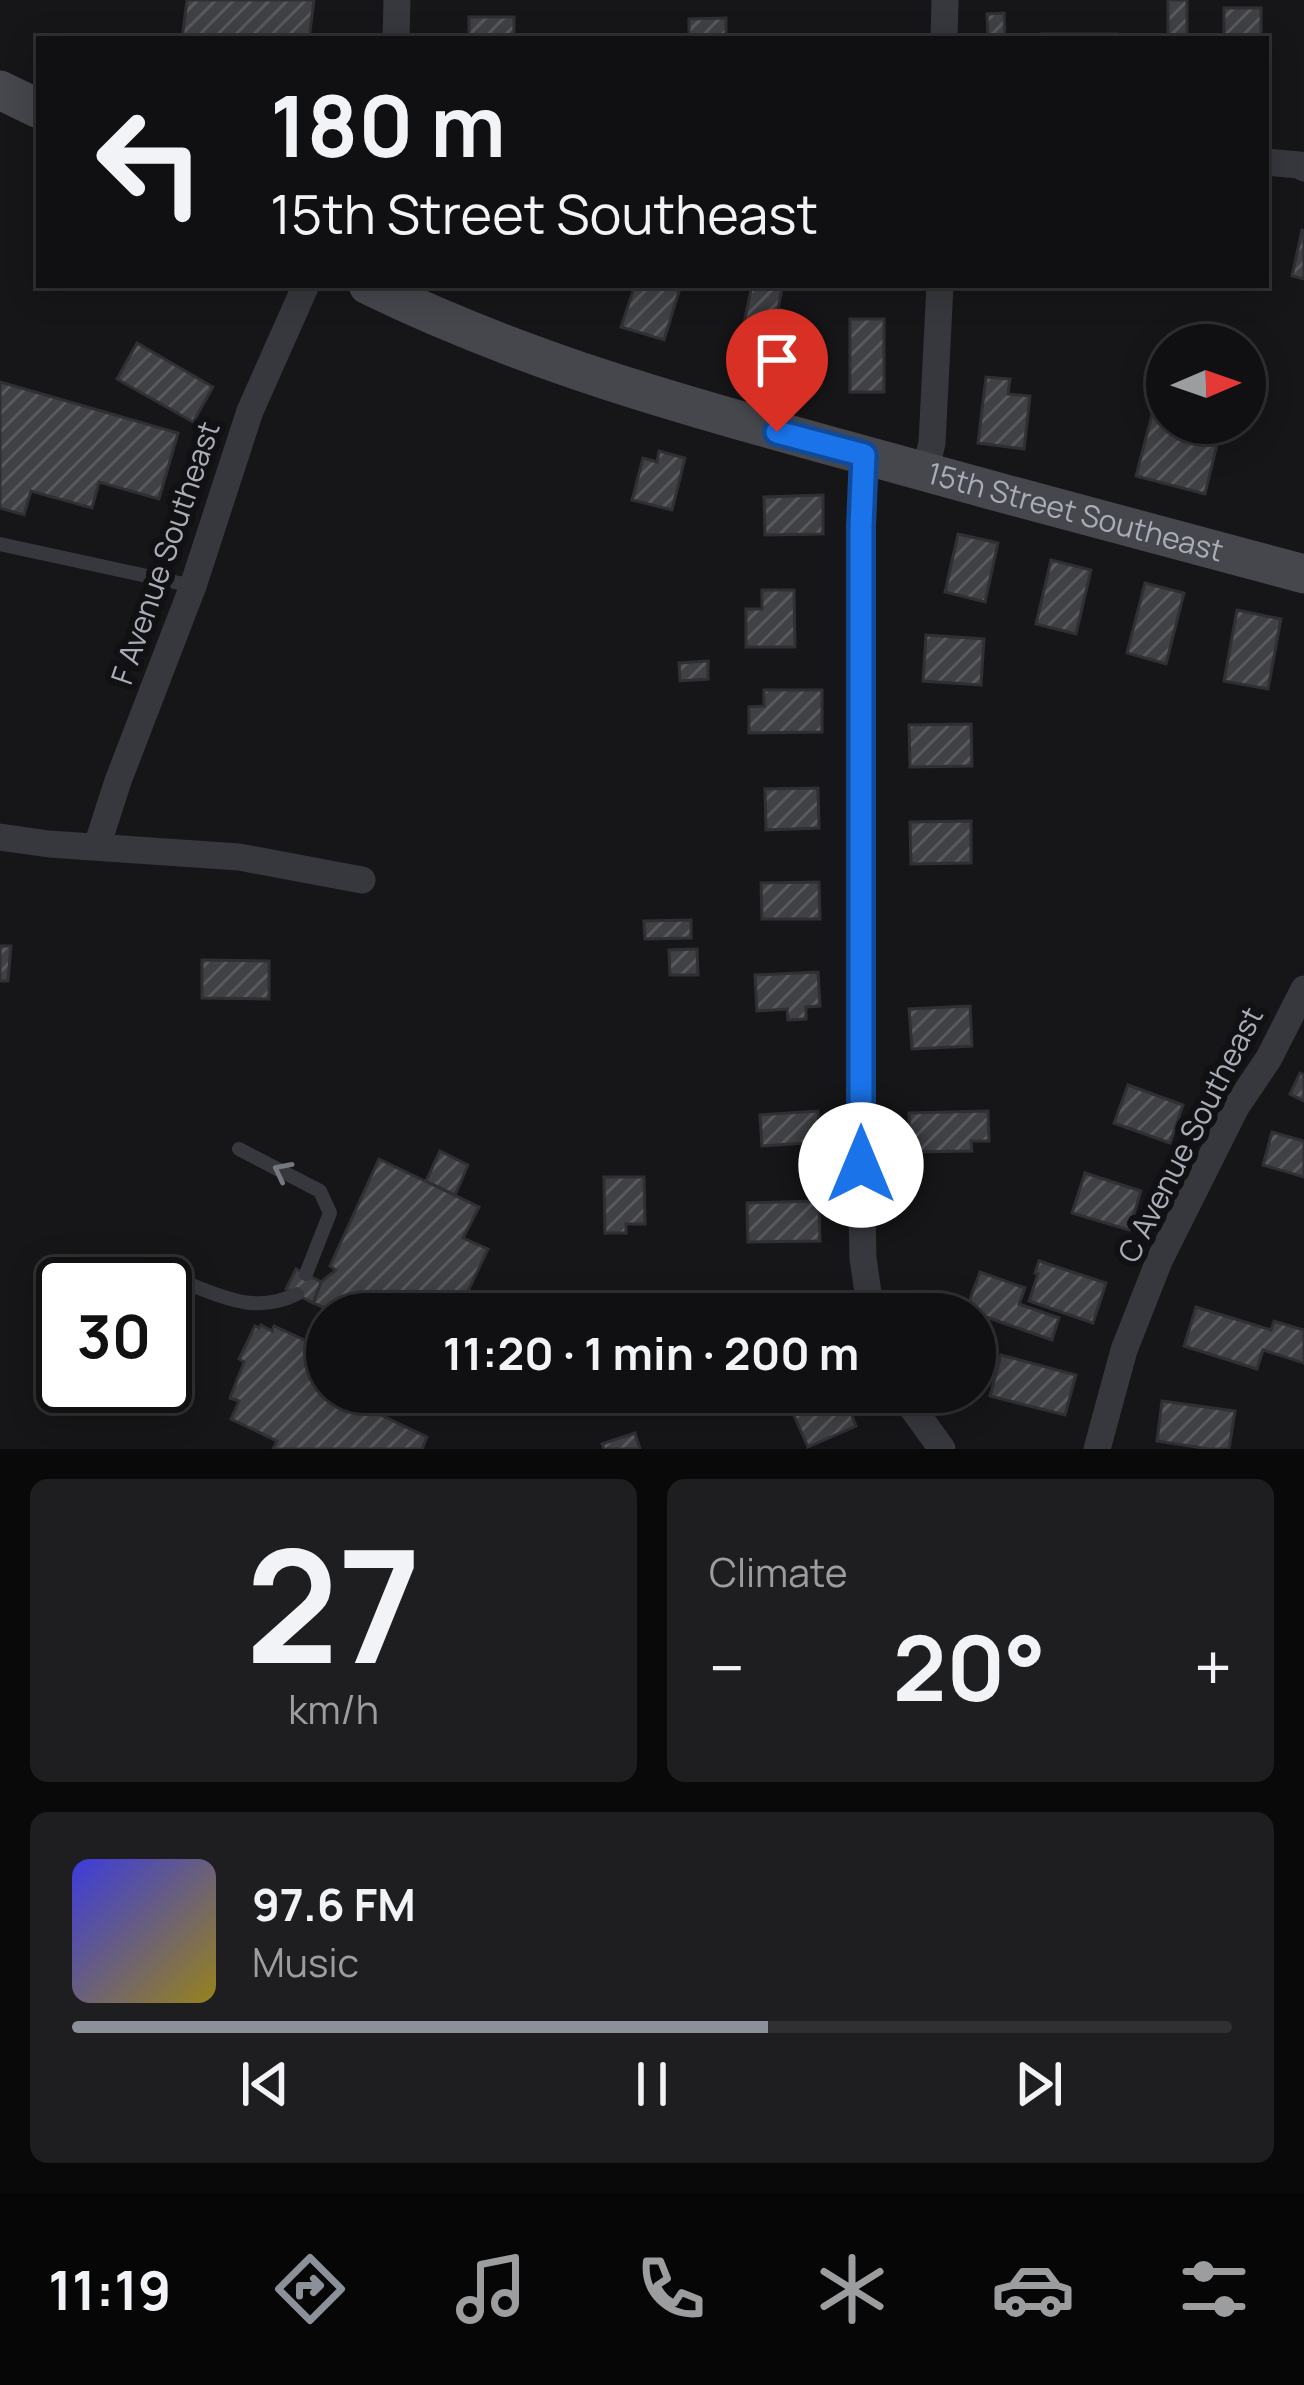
<!DOCTYPE html>
<meta charset="utf-8">
<style>
:root{--surface:#101012;--page:#1e1e20;--text:#f1f3f6;--muted:#9c9d9f;--line:#303032;--accent:#8c9099}
body{margin:0;font-family:Manrope,sans-serif;background:var(--page);color:var(--text);height:100vh;display:flex;flex-direction:column;font-size:45px;white-space:nowrap}
*{box-sizing:border-box;margin:0}
p{font-size:39px;color:var(--muted)}
.icon{flex:none;width:66px;height:66px;fill:none;stroke:currentColor;stroke-width:2;stroke-linecap:round;stroke-linejoin:round}
.map{position:relative;height:1449px;overflow:hidden}
.side{display:flex;flex-direction:column;gap:30px;padding:30px;background:#09090a;flex:1}
.side>*{flex:none}
.top-card{position:absolute;left:36px;top:36px;width:1233px;height:252px;border-radius:0px;box-shadow:0 6px 30px #0003,0 0 0 3px var(--line);background:#101012;color:var(--text);overflow:hidden}
.needle{width:78px;rotate:88deg}
.controls{position:absolute;left:1146px;top:324px;display:grid;gap:24px}
.controls a{display:grid;place-items:center;width:120px;height:120px;border-radius:50%;background:var(--surface);box-shadow:0 6px 30px #0003,0 0 0 3px var(--line);font-size:60px}
.speed{position:absolute;left:36px;top:1257px;display:flex;gap:24px;font-size:60px;font-weight:700;text-align:center}
.speed>*{display:grid;place-content:center;width:156px;height:156px;border-radius:50%;background:var(--surface);box-shadow:0 6px 30px #0003,0 0 0 3px var(--line);line-height:1}
.speed .limit{border:6px solid #111;border-radius:18px;background:#fff;color:#111}
.pin{position:absolute;display:grid;place-items:center;width:102px;height:102px;color:#fff;margin:-123px -51px;border-radius:50% 50% 50% 0;rotate:-45deg;box-shadow:0 0 12px #0007}
.pin .icon{rotate:45deg}
.me{position:absolute;width:132px;margin:-66px;rotate:0deg;stroke-linejoin:round;filter:drop-shadow(0 0 9px #0008)}
.turn{display:flex;align-items:center;gap:42px;height:252px;padding:0 36px;font-size:54px}
.turn .icon{width:156px;height:156px;stroke-width:2.5}
.turn b{display:block;font-size:84px;line-height:102px}
.big{font-size:90px;font-weight:700;line-height:1.1}
.side .widget{flex:1;display:flex;flex-direction:column;justify-content:center;gap:18px;min-width:0;padding:0 42px;border-radius:18px;background:var(--page)}
.side .dial{align-items:center;gap:0}
.dial b{font-size:156px;line-height:1}
.song{display:flex;align-items:center;gap:36px}
.cover{width:144px;height:144px;border-radius:18px;background:linear-gradient(135deg,hsl(240 70% 55%),hsl(50 70% 35%))}
.played{height:12px;border-radius:6px;background:linear-gradient(90deg,var(--accent) 60%,var(--line) 60%)}
.keys{display:flex;justify-content:space-around;direction:ltr}
.heat{display:flex;justify-content:space-between;align-items:center;font-size:66px;direction:ltr}
.side .tiles{flex:1;display:grid;gap:30px;grid-template-columns:1fr 1fr}
.widget:last-child{grid-column:span 2}
.trip{position:absolute;left:306px;top:1293px;width:690px;height:120px;border-radius:60px;background:var(--surface);box-shadow:0 6px 30px #0003,0 0 0 3px var(--line);font-weight:700;line-height:120px;text-align:center}
.dock{display:flex;height:192px;justify-content:space-around;align-items:center;background:#060607;color:var(--muted)}
.dock .icon{width:84px;height:84px}
.dock .active{color:var(--accent)}
.dock b{font-size:54px;color:var(--text)}
.map>svg:first-child{display:block}
.building{fill:url(#building-hatch);stroke:#303034;stroke-width:3}
.lines{fill:none;stroke-linecap:round;stroke-linejoin:round}
.lane{stroke:#37383d;stroke-width:14}
.street{stroke:#37383d;stroke-width:27}
.secondary{stroke:#45474d;stroke-width:39}
.oneway{stroke:#757881}
.route-casing{stroke:#114b97;stroke-width:30}
.route{stroke:#1a73e8;stroke-width:21}
.labels{text-anchor:middle;stroke-width:12;stroke-linejoin:round;paint-order:stroke}
.street-label{font-size:30px;fill:#a8adb8;stroke:#111113}
</style>
<div class="map">
<svg width="1304" height="1449" viewBox="0 0 1304 1449">
<defs>
<pattern id="building-hatch" width="6" height="6" patternUnits="userSpaceOnUse" patternTransform="scale(3)"><rect width="6" height="6" fill="#404145"/><path d="M-1 1l2-2M0 6l6-6M5 7l2-2" fill="none" stroke="#595a5e"/></pattern>
</defs>
<rect width="100%" height="100%" fill="#161618"/>
<!-- building -->
<g class="building">
<polygon points="187,0 314,0 309,39 182,39"/>
<rect x="1168" y="0" width="19" height="39"/>
<rect x="1224" y="8" width="37" height="31"/>
<polygon points="1004,13 1005,39 988,39 987,14"/>
<rect x="469" y="17" width="45" height="22"/>
<polygon points="726,18 726,39 689,39 689,19"/>
<rect x="1042" y="34" width="75" height="5"/>
<polygon points="1302,230 1304,231 1304,279 1292,276"/>
<polygon points="635,285 681,285 664,340 621,327"/>
<polygon points="752,285 782,289 778,309 783,310 769,373 735,367"/>
<rect x="850" y="319" width="34" height="73"/>
<polygon points="137,343 213,387 193,422 117,379"/>
<polygon points="986,377 1010,379 1008,394 1030,396 1024,449 978,443"/>
<polygon points="0,382 178,433 159,499 99,482 92,508 31,491 24,515 0,508"/>
<polygon points="1154,407 1167,410 1167,423 1222,424 1205,494 1136,476"/>
<polygon points="659,451 685,458 672,510 632,500 643,458 657,462"/>
<polygon points="823,495 823,534 765,535 764,497"/>
<polygon points="958,534 998,543 985,602 945,592"/>
<polygon points="1051,560 1091,570 1076,634 1036,624"/>
<polygon points="1145,583 1184,593 1166,664 1127,653"/>
<polygon points="762,590 794,590 795,647 746,647 746,609 762,609"/>
<polygon points="1237,610 1281,619 1268,689 1224,681"/>
<polygon points="926,635 984,639 981,685 923,681"/>
<polygon points="708,661 708,679 680,681 679,663"/>
<polygon points="764,690 822,690 822,732 749,733 749,707 764,706"/>
<polygon points="971,724 972,766 910,767 909,725"/>
<polygon points="818,788 819,828 766,830 765,789"/>
<polygon points="971,821 971,863 911,864 910,822"/>
<polygon points="819,882 820,919 762,919 761,883"/>
<polygon points="691,920 691,938 645,939 644,921"/>
<polygon points="0,946 11,946 8,981 0,981"/>
<polygon points="697,949 698,975 670,975 669,950"/>
<polygon points="202,960 269,961 269,999 202,998"/>
<polygon points="818,972 820,1006 806,1007 806,1019 788,1020 787,1009 757,1011 755,975"/>
<polygon points="970,1006 972,1046 912,1049 909,1009"/>
<polygon points="1300,1073 1304,1075 1304,1101 1290,1094"/>
<polygon points="1128,1085 1183,1105 1170,1143 1114,1123"/>
<polygon points="818,1111 820,1142 762,1146 760,1115"/>
<polygon points="988,1111 989,1141 971,1141 972,1151 910,1152 909,1113"/>
<polygon points="1272,1132 1304,1141 1304,1177 1263,1165"/>
<polygon points="440,1151 468,1165 455,1195 426,1181"/>
<polygon points="379,1159 479,1207 463,1238 488,1249 457,1314 328,1314 330,1310 313,1303 321,1282 336,1270 330,1266"/>
<polygon points="1085,1173 1141,1191 1129,1230 1072,1213"/>
<polygon points="604,1177 644,1177 645,1224 626,1224 626,1233 605,1233"/>
<polygon points="819,1201 820,1241 748,1242 747,1203"/>
<polygon points="1039,1261 1106,1283 1093,1323 1029,1301 1038,1274 1035,1273"/>
<polygon points="296,1269 321,1282 313,1303 286,1289"/>
<polygon points="980,1272 1025,1288 1019,1304 1059,1318 1052,1340 966,1310"/>
<rect x="589" y="1294" width="38" height="20"/>
<polygon points="822,1296 828,1314 791,1314 789,1307"/>
<polygon points="1196,1307 1271,1330 1274,1321 1304,1330 1304,1363 1263,1350 1257,1369 1184,1346"/>
<polygon points="261,1325 272,1331 274,1326 322,1348 327,1337 327,1392 404,1392 399,1405 388,1399 381,1415 427,1437 422,1449 273,1449 277,1441 231,1419 239,1401 230,1398 244,1362 239,1359 255,1326 259,1328"/>
<polygon points="1001,1355 1076,1375 1065,1415 990,1396"/>
<polygon points="832,1392 842,1392 856,1426 808,1447 791,1409"/>
<polygon points="1162,1401 1235,1411 1229,1449 1209,1449 1157,1441"/>
<polygon points="635,1433 640,1449 604,1449 602,1444"/>
</g>
<g class="lines">
<!-- lane -->
<g class="lane">
<polyline points="0,544 193,586"/>
<polyline points="239,1149 320,1191 330,1213 306,1274"/>
<path d="M181 1281C222 1296 254 1315 297 1294"/>
</g>
<!-- street -->
<g class="street">
<polyline points="396,39 397,0"/>
<polyline points="944,39 945,0"/>
<polyline points="1266,162 1299,165 1304,168"/>
<polyline points="864,456 861,526 861,1165 863,1258 871,1314"/>
<polyline points="925,472 932,443 940,285"/>
<polyline points="0,837 49,844 239,857 362,880"/>
<polyline points="97,846 118,781 193,586 250,411 306,285"/>
<polyline points="901,1392 942,1449"/>
<polyline points="1097,1449 1124,1350 1159,1261 1236,1107 1269,1058 1304,989"/>
</g>
<!-- secondary -->
<g class="secondary">
<polyline points="0,90 39,109"/>
<path id="s1" d="M368 285C523 361 688 407 853 452 1003 494 1154 534 1304 574"/>
</g>
</g>
<!-- one-way arrows -->
<defs><path id="oneway-chevron" d="M-2-3.5L2.5 0L-2 3.5" fill="none" stroke-width="1.6" stroke-linecap="round" stroke-linejoin="round" transform="scale(3)"/></defs>
<use class="oneway" href="#oneway-chevron" transform="translate(282 1171) rotate(-153)"/>
<g class="lines">
<!-- route casing -->
<g class="route-casing">
<polyline id="route" points="777,432 864,455 861,526 861,1165"/>
</g>
<!-- route -->
<use href="#route" class="route"/>
</g>
<g class="labels">
<!-- street labels -->
<g class="street-label">
<text dy="10" stroke="none"><textPath href="#s1" startOffset="744">15th Street Southeast</textPath></text>
<text transform="translate(166 553) rotate(-71)" y="10">F Avenue Southeast</text>
<text transform="translate(1191 1135) rotate(-63)" y="10">C Avenue Southeast</text>
</g>
</g>
</svg>
<div class="controls">
<a><svg class="needle" viewBox="-14 -14 28 28"><path d="M0-13l5 13h-10z" fill="#e53935"/><path d="M0 13l5-13h-10z" fill="#9c9d9f"/></svg></a>
</div>
<div class="speed"><div class="limit">30</div></div>
<div class="pin" style="left:777px;top:432px;background:#d93025"><svg class="icon" aria-label="arrive" viewBox="0 0 24 24"><path d="M6 21V4h12l-3 4 3 4H6"/></svg></div>
<svg class="me" style="left:861px;top:1165px" viewBox="-20 -20 40 40"><circle r="19" fill="#fff"/><path d="M0-13L10 11 0 6-10 11z" fill="#1a73e8"/></svg>
<div class="trip">11:20 · 1 min · 200 m</div>
<div class="top-card">
<div class="turn"><svg class="icon" aria-label="left" viewBox="0 0 24 24"><path d="M17 20v-9H6M10 6l-5 5 5 5"/></svg><div><b>180 m</b>15th Street Southeast</div></div>
</div>
</div>
<section class="side">
<div class="tiles">
<div class="widget dial"><b>27</b><p>km/h</p></div>
<div class="widget"><p>Climate</p>
<div class="heat"><a>−</a><b class="big">20°</b><a>+</a></div>
</div>
<div class="widget">
<div class="song"><i class="cover"></i><div><b>97.6 FM</b><p>Music</p></div></div>
<div class="played"></div>
<div class="keys"><svg class="icon" aria-label="previous" viewBox="0 0 24 24"><path d="M18 5L8 12l10 7zM5 5v14"/></svg><svg class="icon" aria-label="pause" viewBox="0 0 24 24"><path d="M8 5v14M16 5v14"/></svg><svg class="icon" aria-label="next" viewBox="0 0 24 24"><path d="M6 5l10 7-10 7zM19 5v14"/></svg></div>
</div>
</div>
</section>
<nav class="dock">
<b>11:19</b>
<svg class="icon active" aria-label="directions" viewBox="0 0 24 24"><path d="M12 3l9 9-9 9-9-9zM9 14v-3h6M13 9l2 2-2 2"/></svg>
<svg class="icon" aria-label="music" viewBox="0 0 24 24"><path d="M9 18V5l10-2v13"/><circle cx="6" cy="18" r="3"/><circle cx="16" cy="16" r="3"/></svg>
<svg class="icon" aria-label="phone" viewBox="0 0 24 24"><path d="M5 4h4l2 5-3 2q2 4 5 5l2-3 5 2v4C11 20 4 13 5 4z"/></svg>
<svg class="icon" aria-label="climate" viewBox="0 0 24 24"><path d="M12 3v18M4 7l16 10M4 17L20 7"/></svg>
<svg class="icon" aria-label="car" viewBox="0 0 24 24"><path d="M5 17H2v-5l4-1 3-4h7l3 4 3 1v5h-3M9 17h6M6 11h13"/><circle cx="7" cy="17" r="2"/><circle cx="17" cy="17" r="2"/></svg>
<svg class="icon" aria-label="filters" viewBox="0 0 24 24"><path d="M4 7h16M4 17h16"/><circle cx="9" cy="7" r="2"/><circle cx="15" cy="17" r="2"/></svg>
</nav>
